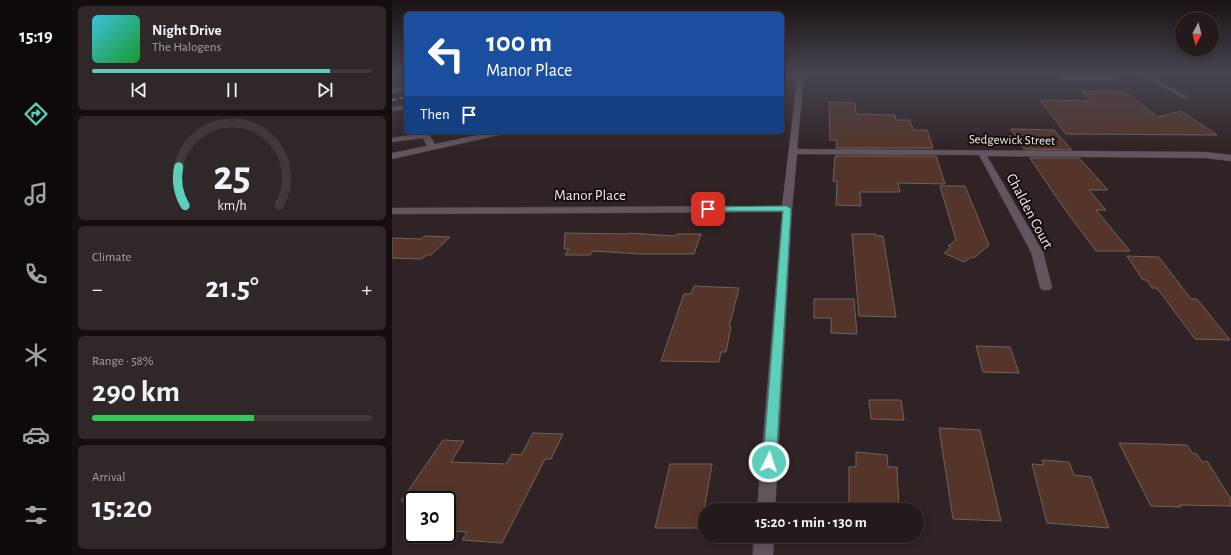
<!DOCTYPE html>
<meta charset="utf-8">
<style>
:root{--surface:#241a1c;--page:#302729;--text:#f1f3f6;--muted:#a3a1a3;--line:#41383b;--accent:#5cceba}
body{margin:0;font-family:"Alegreya Sans",sans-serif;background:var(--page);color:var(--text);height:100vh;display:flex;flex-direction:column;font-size:15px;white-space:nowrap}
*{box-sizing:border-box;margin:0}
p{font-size:13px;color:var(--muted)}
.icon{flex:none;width:22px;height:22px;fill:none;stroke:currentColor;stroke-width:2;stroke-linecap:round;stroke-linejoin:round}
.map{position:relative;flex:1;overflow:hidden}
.sheet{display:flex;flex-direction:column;gap:6px;padding:6px;background:#140e0f;width:320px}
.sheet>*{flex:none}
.top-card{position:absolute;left:12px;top:12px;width:380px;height:122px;border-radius:6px;box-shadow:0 2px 10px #0003,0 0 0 1px var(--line);background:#1a4fa0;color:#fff;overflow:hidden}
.needle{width:26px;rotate:187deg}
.controls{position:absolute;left:783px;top:12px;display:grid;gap:8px}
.controls a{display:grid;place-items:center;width:44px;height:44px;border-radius:50%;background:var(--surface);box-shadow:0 2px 10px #0003,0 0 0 1px var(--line);font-size:20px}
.speed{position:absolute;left:12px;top:491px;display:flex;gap:8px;font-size:20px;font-weight:700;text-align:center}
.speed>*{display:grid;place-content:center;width:52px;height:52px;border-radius:50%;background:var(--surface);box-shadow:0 2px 10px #0003,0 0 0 1px var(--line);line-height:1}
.speed .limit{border:2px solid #111;border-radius:6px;background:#fff;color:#111}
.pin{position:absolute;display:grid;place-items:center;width:34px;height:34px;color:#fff;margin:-17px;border-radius:8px;box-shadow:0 2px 6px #0006}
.me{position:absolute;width:44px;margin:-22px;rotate:4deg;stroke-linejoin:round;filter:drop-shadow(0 0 3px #0008)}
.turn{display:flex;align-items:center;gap:14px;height:84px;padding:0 16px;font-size:18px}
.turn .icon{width:52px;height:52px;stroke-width:2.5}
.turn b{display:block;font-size:28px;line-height:34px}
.then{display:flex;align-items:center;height:38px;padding:0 16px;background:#0003;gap:8px;font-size:15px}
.big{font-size:30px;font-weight:600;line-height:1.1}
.sheet .tile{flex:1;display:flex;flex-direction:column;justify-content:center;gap:6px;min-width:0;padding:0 14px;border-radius:6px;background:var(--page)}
.sheet .dial{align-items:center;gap:0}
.dial svg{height:104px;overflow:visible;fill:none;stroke:var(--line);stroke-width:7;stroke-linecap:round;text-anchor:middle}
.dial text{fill:var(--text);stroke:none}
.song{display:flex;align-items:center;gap:12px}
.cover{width:48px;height:48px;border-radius:6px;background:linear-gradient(135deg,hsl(190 70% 55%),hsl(130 70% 35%))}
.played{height:4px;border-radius:2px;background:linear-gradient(90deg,var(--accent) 85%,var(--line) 85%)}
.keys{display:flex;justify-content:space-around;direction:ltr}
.heat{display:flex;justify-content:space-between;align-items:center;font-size:22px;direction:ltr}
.charge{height:6px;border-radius:3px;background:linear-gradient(90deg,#34c759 58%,var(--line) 0)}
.trip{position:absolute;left:306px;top:503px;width:226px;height:40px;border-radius:20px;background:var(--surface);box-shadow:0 2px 10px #0003,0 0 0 1px var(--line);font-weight:600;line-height:40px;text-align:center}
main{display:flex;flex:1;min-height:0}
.dock{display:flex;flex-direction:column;width:72px;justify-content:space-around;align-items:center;background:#0e0a0b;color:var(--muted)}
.dock .icon{width:28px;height:28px}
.dock .selected{color:var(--accent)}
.dock b{font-size:18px;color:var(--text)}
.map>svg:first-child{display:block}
.building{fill:#553529;stroke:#71625c}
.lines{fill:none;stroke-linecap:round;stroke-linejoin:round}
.minor-casing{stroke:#4b3f41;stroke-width:1}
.minor{fill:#62555f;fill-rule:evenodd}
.rail{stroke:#b2a7a8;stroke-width:1.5;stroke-dasharray:4 4;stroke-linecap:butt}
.route{fill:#5cceba;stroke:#3c8679}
.labels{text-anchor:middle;stroke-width:4;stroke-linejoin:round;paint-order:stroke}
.far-street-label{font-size:13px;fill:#f3e9ea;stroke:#140e0f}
.street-label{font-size:15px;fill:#f3e9ea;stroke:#140e0f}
</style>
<main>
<nav class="dock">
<b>15:19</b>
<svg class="icon selected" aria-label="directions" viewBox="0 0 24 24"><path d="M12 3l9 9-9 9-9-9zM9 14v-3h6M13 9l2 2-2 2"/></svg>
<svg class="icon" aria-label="music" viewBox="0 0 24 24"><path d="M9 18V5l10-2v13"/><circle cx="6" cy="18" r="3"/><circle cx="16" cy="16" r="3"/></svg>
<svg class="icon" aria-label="phone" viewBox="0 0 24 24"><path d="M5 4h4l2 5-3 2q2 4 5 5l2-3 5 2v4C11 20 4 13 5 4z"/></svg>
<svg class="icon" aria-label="climate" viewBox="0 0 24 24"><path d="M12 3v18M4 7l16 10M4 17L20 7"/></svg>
<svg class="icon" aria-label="car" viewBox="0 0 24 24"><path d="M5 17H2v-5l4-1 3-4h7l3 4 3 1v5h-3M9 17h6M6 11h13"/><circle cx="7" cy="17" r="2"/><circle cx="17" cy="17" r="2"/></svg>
<svg class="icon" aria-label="filters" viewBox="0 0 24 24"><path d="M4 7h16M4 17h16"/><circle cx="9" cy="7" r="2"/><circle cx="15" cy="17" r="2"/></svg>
</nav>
<section class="sheet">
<div class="tile">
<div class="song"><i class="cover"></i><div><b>Night Drive</b><p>The Halogens</p></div></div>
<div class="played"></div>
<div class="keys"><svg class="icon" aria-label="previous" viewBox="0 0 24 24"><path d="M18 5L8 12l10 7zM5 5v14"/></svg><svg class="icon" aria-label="pause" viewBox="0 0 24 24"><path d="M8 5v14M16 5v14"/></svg><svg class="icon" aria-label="next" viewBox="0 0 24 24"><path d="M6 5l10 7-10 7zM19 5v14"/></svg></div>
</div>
<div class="tile dial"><svg viewBox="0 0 100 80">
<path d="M14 69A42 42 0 1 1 86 69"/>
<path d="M14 69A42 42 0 0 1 9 39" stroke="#5cceba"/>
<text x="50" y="56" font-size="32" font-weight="700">25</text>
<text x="50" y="72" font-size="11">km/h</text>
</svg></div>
<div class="tile"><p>Climate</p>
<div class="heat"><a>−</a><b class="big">21.5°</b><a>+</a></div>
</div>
<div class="tile"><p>Range · 58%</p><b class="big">290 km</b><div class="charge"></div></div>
<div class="tile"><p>Arrival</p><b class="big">15:20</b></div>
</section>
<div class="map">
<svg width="839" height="555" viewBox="0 0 839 555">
<rect width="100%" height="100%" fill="#302325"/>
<!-- building -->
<g class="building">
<polygon points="689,91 733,92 766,117 789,111 825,135 674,134 648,100 700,101"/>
<polygon points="437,102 463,103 464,114 503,115 504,120 518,120 521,130 535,130 541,148 444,148 445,140 438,140"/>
<polygon points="619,129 662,130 680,150 632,149"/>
<polygon points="443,156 544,156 553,184 506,183 508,192 468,192 469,206 444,205 445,181 441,181"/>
<polygon points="638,158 687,158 716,190 697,190 714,210 704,210 738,251 704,251 669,204"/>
<polygon points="548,186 573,186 597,245 582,258 580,257 572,262 552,253 559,247 556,246 564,240"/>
<polygon points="173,233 235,234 236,233 283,236 284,234 309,234 302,254 248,254 201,251 198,255 173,255 177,249 172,249"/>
<polygon points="460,234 484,234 484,236 491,236 504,317 467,316"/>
<polygon points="33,236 58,237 39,255 35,255 29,259 0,258 0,238 29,239"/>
<polygon points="735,256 767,257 799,299 805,299 838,340 803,339 765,288 760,288 755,280 751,280"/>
<polygon points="302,286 347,288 337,327 339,327 334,352 329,352 327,362 269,361 292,294 299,294"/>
<polygon points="422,299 462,299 465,334 439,333 439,318 422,318"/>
<polygon points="584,346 618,347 627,373 591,372"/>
<polygon points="477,400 509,400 512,420 479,419"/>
<polygon points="547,428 588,430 609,521 561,519"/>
<polygon points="141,433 171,434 159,459 153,459 110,543 70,540 75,532 55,531 55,500 9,501 51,440 72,441 59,462 114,464 120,454 129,455"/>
<polygon points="727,443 795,445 800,453 805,454 810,462 815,461 839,499 839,506 788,505 789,507 759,506"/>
<polygon points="464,452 495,455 496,467 505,467 507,510 457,510 457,467 464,467"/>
<polygon points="650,460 677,462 682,475 699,477 717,528 655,523 640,464 652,465"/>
<polygon points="278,464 320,464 309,528 263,528"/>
</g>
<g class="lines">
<!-- minor casing -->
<g class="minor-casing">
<g id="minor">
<polygon points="406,73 412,73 405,149 813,152 839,155 839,161 813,158 595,156 651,252 660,287 658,290 650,290 648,287 639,252 587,155 405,154 400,209 383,510 365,510 390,212 0,214 0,208 390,206"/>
<polygon points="661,73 668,73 674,77 720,76 723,78 720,80 673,81"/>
<polygon points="746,73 753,73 796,97 791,98"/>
<polygon points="14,87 14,91 0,93 0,89"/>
<polygon points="14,105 14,109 0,111 0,107"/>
<polygon points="100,132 115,132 111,134 0,159 0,153 35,146 31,138 0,142 0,138 33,133 36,133 43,144"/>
<polygon points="362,536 382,536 381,555 361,555"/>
</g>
</g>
<!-- minor -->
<use href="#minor" class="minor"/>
<!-- rail -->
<polyline class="rail" points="0,100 14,97"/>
</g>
<!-- sky -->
<linearGradient id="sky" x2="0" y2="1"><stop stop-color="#1a1314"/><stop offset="0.49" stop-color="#484551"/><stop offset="1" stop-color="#484551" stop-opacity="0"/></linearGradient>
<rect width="839" height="150" fill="url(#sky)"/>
<!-- route -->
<polygon class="route" points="395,206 399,209 384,462 382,467 377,468 373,467 371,462 391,211 316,211 313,209 316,207"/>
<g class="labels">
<!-- far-street labels -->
<g class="far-street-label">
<text transform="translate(620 139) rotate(1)" y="5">Sedgewick Street</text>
</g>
<!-- street labels -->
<g class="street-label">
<text x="198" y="200">Manor Place</text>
<text transform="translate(638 211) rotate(62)" y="5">Chalden Court</text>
</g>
</g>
</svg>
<div class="controls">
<a><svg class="needle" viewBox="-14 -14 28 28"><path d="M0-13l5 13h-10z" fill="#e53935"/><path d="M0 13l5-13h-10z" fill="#a3a1a3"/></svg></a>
</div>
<div class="speed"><div class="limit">30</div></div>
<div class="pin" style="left:316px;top:209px;background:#d93025"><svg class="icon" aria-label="arrive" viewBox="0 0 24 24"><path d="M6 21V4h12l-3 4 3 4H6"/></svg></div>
<svg class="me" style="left:377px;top:462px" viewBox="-20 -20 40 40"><circle r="17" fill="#5cceba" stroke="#fff" stroke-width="3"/><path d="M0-11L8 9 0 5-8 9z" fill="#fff"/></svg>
<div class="trip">15:20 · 1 min · 130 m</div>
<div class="top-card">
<div class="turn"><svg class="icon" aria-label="left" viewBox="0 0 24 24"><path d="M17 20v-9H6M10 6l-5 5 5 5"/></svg><div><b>100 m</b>Manor Place</div></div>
<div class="then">Then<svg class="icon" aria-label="arrive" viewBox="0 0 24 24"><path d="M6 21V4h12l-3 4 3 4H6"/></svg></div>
</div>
</div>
</main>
